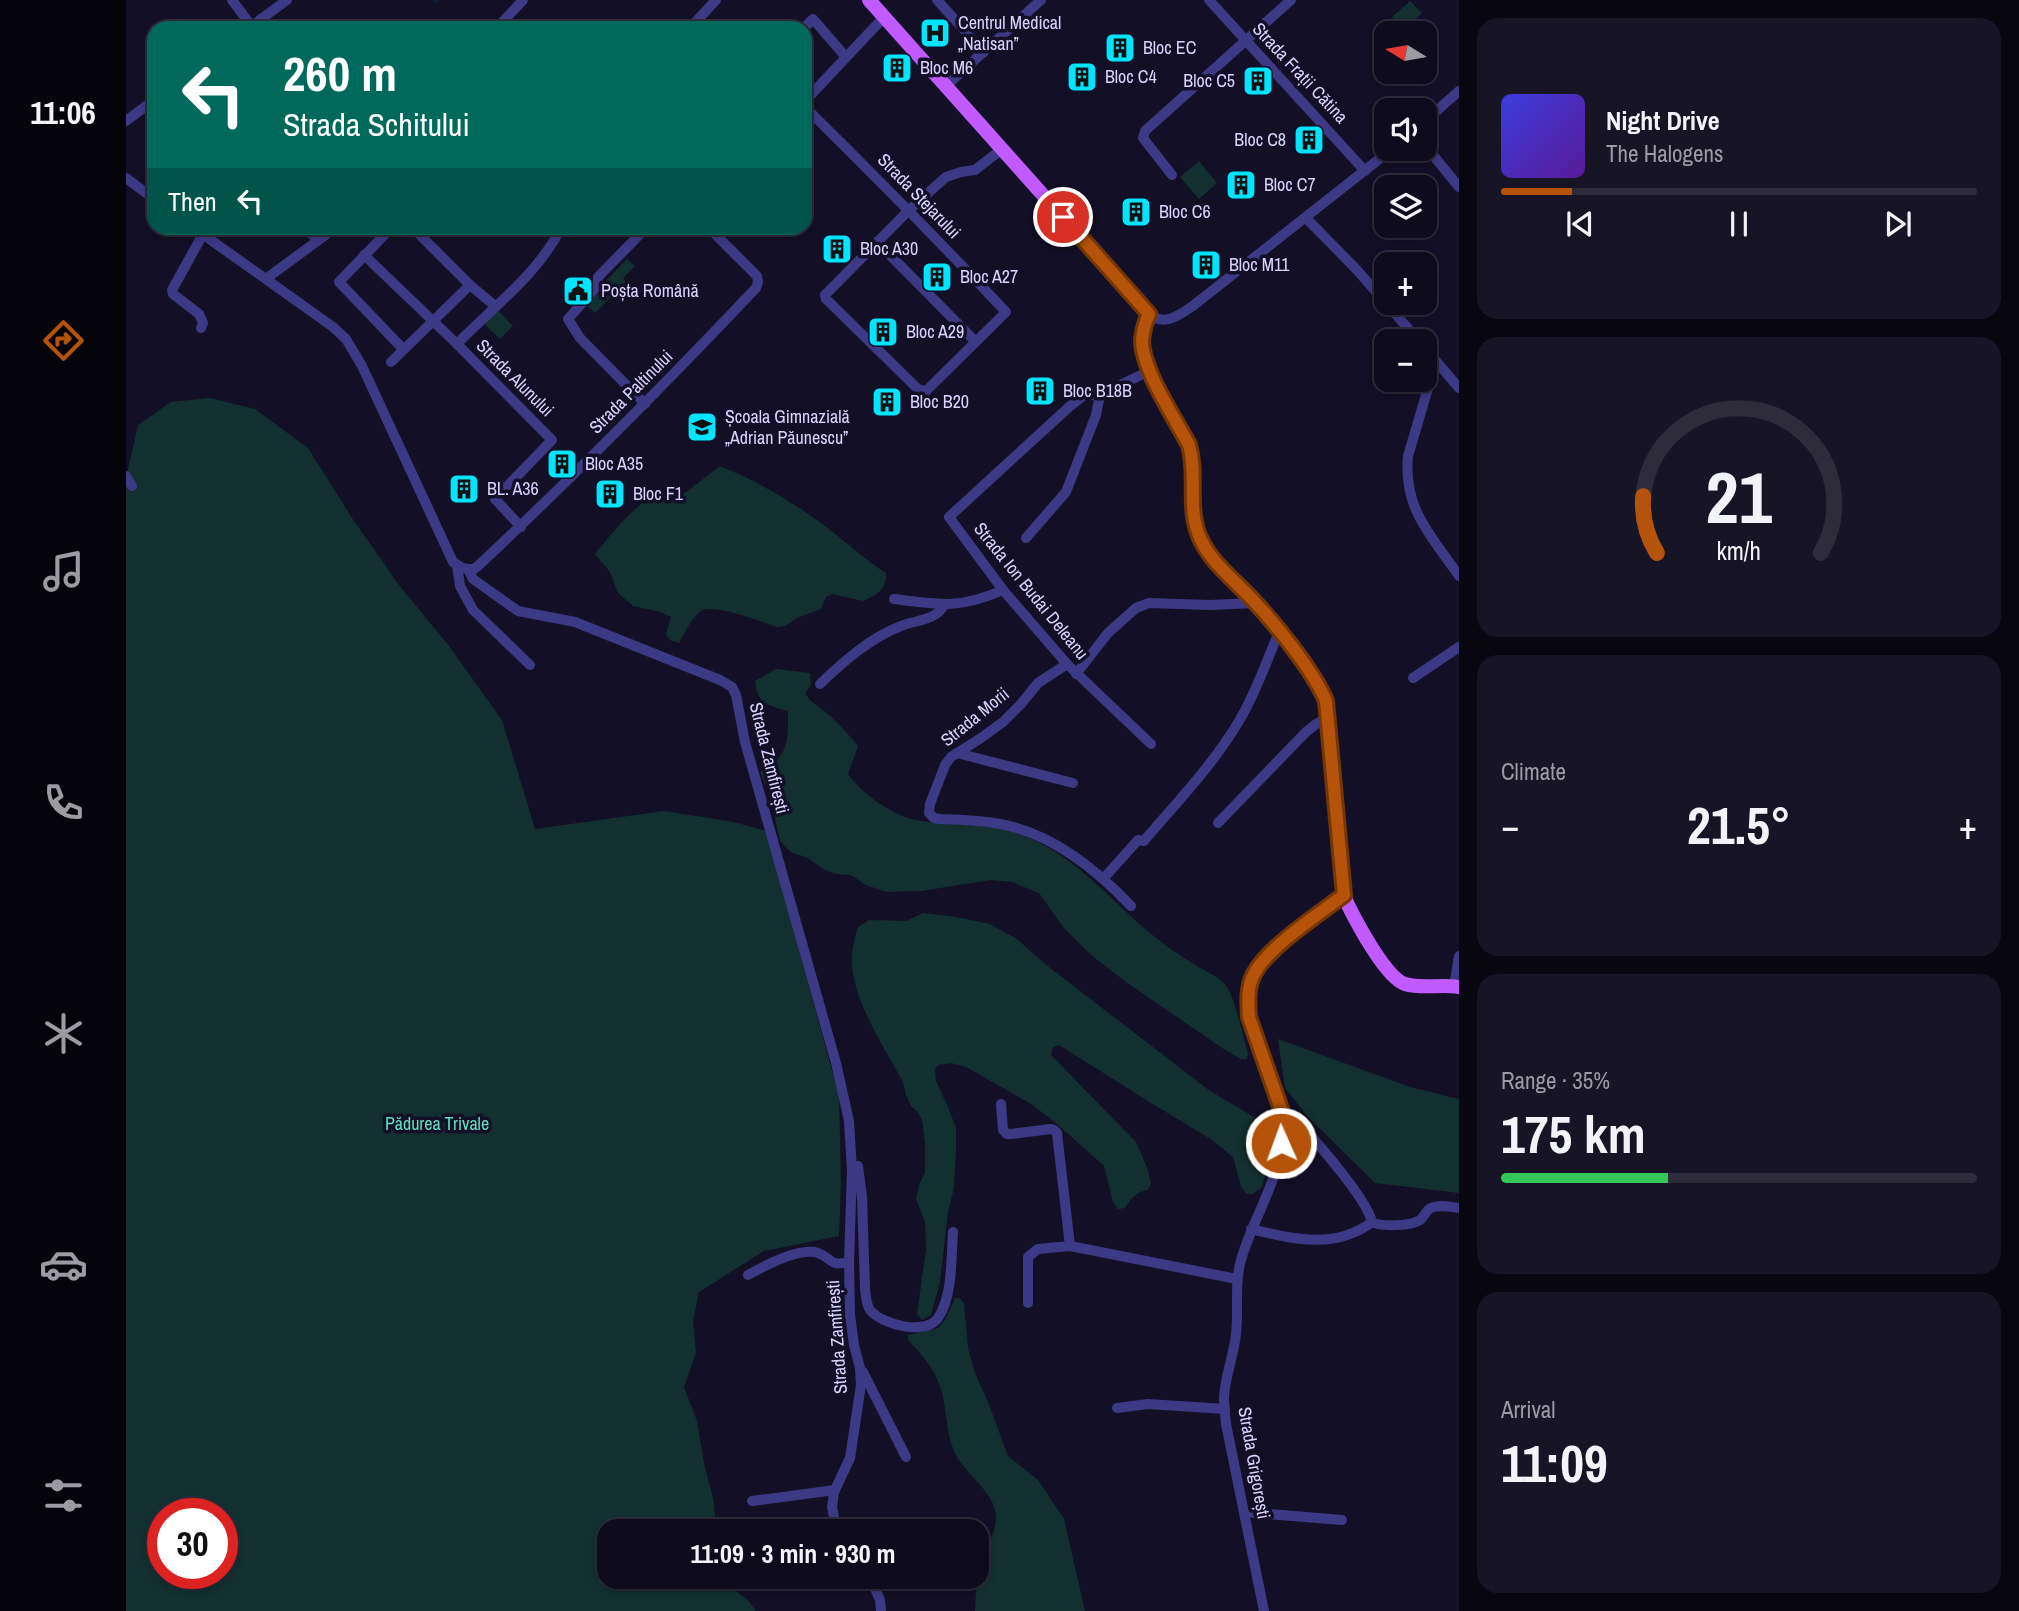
<!DOCTYPE html>
<meta charset="utf-8">
<style>
:root{--surface:#0e0b1c;--page:#171425;--text:#f1f3f6;--muted:#9b9ba3;--line:#2e2b3b;--accent:#b45309}
body{margin:0;font-family:"Archivo Narrow",sans-serif;background:var(--page);color:var(--text);height:100vh;display:flex;flex-direction:column;font-size:26px;white-space:nowrap}
*{box-sizing:border-box;margin:0}
p{font-size:23px;color:var(--muted)}
.icon{flex:none;width:38px;height:38px;fill:none;stroke:currentColor;stroke-width:2;stroke-linecap:round;stroke-linejoin:round}
.map{position:relative;flex:1;overflow:hidden}
.panel{display:flex;flex-direction:column;gap:18px;padding:18px;background:#08060f;width:560px}
.panel>*{flex:none}
.top-card{position:absolute;left:21px;top:21px;width:665px;height:214px;border-radius:21px;box-shadow:0 4px 10px #0003,0 0 0 2px var(--line);background:#00695c;color:#fff;overflow:hidden}
.needle{width:46px;rotate:281deg}
.fabs{position:absolute;left:1248px;top:21px;display:grid;gap:14px}
.fabs a{display:grid;place-items:center;width:63px;height:63px;border-radius:14px;background:var(--surface);box-shadow:0 4px 10px #0003,0 0 0 2px var(--line);font-size:35px}
.speed{position:absolute;left:21px;top:1498px;display:flex;gap:14px;font-size:35px;font-weight:700;text-align:center}
.speed>*{display:grid;place-content:center;width:91px;height:91px;border-radius:50%;background:var(--surface);box-shadow:0 4px 10px #0003,0 0 0 2px var(--line);line-height:1}
.speed .limit{border:10px solid #d22;background:#fff;color:#111}
.pin{position:absolute;display:grid;place-items:center;width:60px;height:60px;color:#fff;margin:-30px;border:4px solid #fff;border-radius:50%;box-shadow:0 2px 7px #0007}
.me{position:absolute;width:77px;margin:-38px;rotate:358deg;stroke-linejoin:round;filter:drop-shadow(0 0 5px #0008)}
.turn{display:flex;align-items:center;gap:24px;height:147px;padding:0 21px;font-size:32px}
.turn .icon{width:91px;height:91px;stroke-width:2.5}
.turn b{display:block;font-size:49px;line-height:60px}
.then{display:flex;align-items:center;height:66px;padding:0 21px;background:#0003;gap:14px;font-size:26px}
.big{font-size:52px;font-weight:700;line-height:1.1}
.panel .widget{flex:1;display:flex;flex-direction:column;justify-content:center;gap:10px;min-width:0;padding:0 24px;border-radius:21px;background:var(--page)}
.panel .dial{align-items:center;gap:0}
.dial svg{height:182px;overflow:visible;fill:none;stroke:var(--line);stroke-width:7;stroke-linecap:round;text-anchor:middle}
.dial text{fill:var(--text);stroke:none}
.song{display:flex;align-items:center;gap:21px}
.cover{width:84px;height:84px;border-radius:10px;background:linear-gradient(135deg,hsl(240 70% 55%),hsl(270 70% 35%))}
.played{height:7px;border-radius:4px;background:linear-gradient(90deg,var(--accent) 15%,var(--line) 15%)}
.keys{display:flex;justify-content:space-around;direction:ltr}
.heat{display:flex;justify-content:space-between;align-items:center;font-size:38px;direction:ltr}
.charge{height:10px;border-radius:5px;background:linear-gradient(90deg,#34c759 35%,var(--line) 0)}
.trip{position:absolute;left:471px;top:1519px;width:392px;height:70px;border-radius:21px;background:var(--surface);box-shadow:0 4px 10px #0003,0 0 0 2px var(--line);font-weight:700;line-height:70px;text-align:center}
main{display:flex;flex:1;min-height:0}
.tab-bar{display:flex;flex-direction:column;width:126px;justify-content:space-around;align-items:center;background:#06040b;color:var(--muted)}
.tab-bar .icon{width:49px;height:49px}
.tab-bar .active{color:var(--accent)}
.tab-bar b{font-size:32px;color:var(--text)}
.map>svg:first-child{display:block}
.green{fill:#12302f;fill-rule:evenodd}
.lines{fill:none;stroke-linecap:round;stroke-linejoin:round}
.stream{stroke:#0a1f44;stroke-width:2.5}
.minor{stroke:#3d3a85;stroke-width:10}
.major{stroke:#c25bff;stroke-width:14}
.route-casing{stroke:#753606;stroke-width:18}
.route{stroke:#b45309;stroke-width:12}
.labels{text-anchor:middle;stroke-width:7;stroke-linejoin:round;paint-order:stroke}
.poi-label{font-size:18px;fill:#d9d4ff;stroke:#130f26;text-anchor:start}
.street-label{font-size:18px;fill:#d9d4ff;stroke:#130f26}
.park-label{font-size:18px;fill:#5fe0c0;stroke:#130f26}
</style>
<main>
<nav class="tab-bar">
<b>11:06</b>
<svg class="icon active" aria-label="directions" viewBox="0 0 24 24"><path d="M12 3l9 9-9 9-9-9zM9 14v-3h6M13 9l2 2-2 2"/></svg>
<svg class="icon" aria-label="music" viewBox="0 0 24 24"><path d="M9 18V5l10-2v13"/><circle cx="6" cy="18" r="3"/><circle cx="16" cy="16" r="3"/></svg>
<svg class="icon" aria-label="phone" viewBox="0 0 24 24"><path d="M5 4h4l2 5-3 2q2 4 5 5l2-3 5 2v4C11 20 4 13 5 4z"/></svg>
<svg class="icon" aria-label="climate" viewBox="0 0 24 24"><path d="M12 3v18M4 7l16 10M4 17L20 7"/></svg>
<svg class="icon" aria-label="car" viewBox="0 0 24 24"><path d="M5 17H2v-5l4-1 3-4h7l3 4 3 1v5h-3M9 17h6M6 11h13"/><circle cx="7" cy="17" r="2"/><circle cx="17" cy="17" r="2"/></svg>
<svg class="icon" aria-label="filters" viewBox="0 0 24 24"><path d="M4 7h16M4 17h16"/><circle cx="9" cy="7" r="2"/><circle cx="15" cy="17" r="2"/></svg>
</nav>
<div class="map">
<svg width="1333" height="1611" viewBox="0 0 1333 1611">
<rect width="100%" height="100%" fill="#130f26"/>
<!-- green -->
<g class="green">
<polygon points="1284,1 1296,13 1278,30 1266,17"/>
<polygon points="1073,161 1091,183 1073,199 1054,177"/>
<polygon points="501,259 509,266 497,278 500,282 469,313 461,305 478,287 476,285"/>
<polygon points="372,310 387,326 374,339 358,324"/>
<path d="M84 398 129 409 182 448 226 518 273 585 323 646 376 720 409 829 538 811 608 822 640 831 713 1096 715 1184 713 1236 638 1251 573 1292 567 1321 570 1353 558 1387 571 1421 578 1463 588 1502 590 1531H483V1577H597L599 1583 622 1600 630 1611H0V478L12 425 45 402ZM37 1514H96V1573H37Z"/>
<path d="M594 466C634 482 674 506 708 533 726 547 741 561 760 573 761 589 751 595 737 601L706 594 700 597 695 609 671 618 659 626 651 627C635 622 589 603 575 611 565 618 559 633 553 643L544 640 540 634 545 617 534 612 507 606 492 593 484 572 469 554C483 537 509 503 530 495 540 491 549 492 559 493Z"/>
<path d="M650 669 684 673 685 685 679 693C685 704 695 707 704 716 714 725 723 735 732 746L722 774C735 792 756 807 776 816 797 825 837 823 861 827 871 828 883 829 892 833 951 856 977 894 1023 932 1038 945 1054 956 1071 966 1079 971 1091 976 1098 983 1108 992 1117 1037 1122 1053L1121 1059H1115L1099 1050 1000 982 965 955 937 927 913 893 886 882 865 880 795 891 760 892 740 885 725 875 710 874 697 869 682 858 665 852 654 841 644 795 634 772C663 758 662 740 662 711 641 705 632 705 629 681Z"/>
<path d="M797 913 830 917 864 924 891 939 919 964 1084 1091 1128 1117 1141 1133 1144 1144 1142 1164 1136 1187 1127 1194H1120L1115 1186 1107 1157 1086 1140 1030 1106 933 1045 927 1047 925 1055 1010 1142 1021 1167 1025 1183 1022 1190C1010 1192 1005 1198 999 1208L992 1209 987 1202 978 1166 930 1123 905 1104 840 1067 825 1063 812 1065 809 1069 810 1081 822 1107 830 1128V1149L828 1188 822 1212 814 1282 805 1315 796 1320 791 1314 800 1250 799 1222 790 1199 793 1185 799 1172V1142L796 1120 792 1112 785 1106 780 1095 777 1082C759 1048 729 1005 726 965 725 952 728 940 732 927L743 920 780 921Z"/>
<polygon points="1152,1039 1284,1087 1333,1099 1333,1193 1249,1183 1181,1116 1159,1088"/>
<path d="M829 1298H833L838 1303 842 1348 849 1373 862 1402 882 1456 912 1480 938 1519 959 1611H849C850 1593 850 1575 856 1558 860 1545 870 1533 870 1518 871 1493 837 1473 828 1451 820 1432 821 1412 816 1393 810 1370 798 1357 782 1340V1335L812 1328 819 1320Z"/>
</g>
<g class="lines">
<!-- stream -->
<polyline class="stream" points="309,2 312,0"/>
<!-- minor -->
<g class="minor">
<polyline points="106,0 127,28"/>
<polyline points="811,0 858,52"/>
<polyline points="1083,0 1239,171"/>
<polyline points="123,28 161,0"/>
<polyline points="371,28 397,0"/>
<polyline points="564,28 590,0"/>
<polyline points="678,28 687,19 719,56"/>
<polyline points="821,85 915,0"/>
<polyline points="679,101 759,16"/>
<path d="M679 107C747 174 814 242 880 312L800 391 792 389 700 299 699 295 783 210 820 177 835 172 849 170 876 149"/>
<polyline points="0,121 28,100"/>
<polyline points="1298,122 1333,91"/>
<polyline points="1298,144 1333,187"/>
<polyline points="1046,175 1017,138 1019,131 1165,0"/>
<polyline points="0,178 28,199"/>
<polyline points="1180,218 1231,270 1293,341"/>
<polyline points="68,228 207,327 220,339 236,366 327,562 336,568 342,569 347,579 392,611 449,622 594,680 606,687 610,695 619,742 710,1063 723,1121 726,1170 723,1262 724,1315 728,1345 734,1368 735,1385 724,1458 708,1492 706,1507 709,1522 714,1531"/>
<polyline points="179,228 192,240"/>
<polyline points="265,228 213,282 277,349"/>
<polyline points="287,228 344,285 369,306"/>
<polyline points="130,231 130,228"/>
<polyline points="751,242 849,341"/>
<polyline points="238,255 331,344 426,440 369,499 395,527"/>
<polyline points="141,278 209,228"/>
<path d="M1023 314C1039 327 1053 315 1068 305L1266 149"/>
<polyline points="75,328 77,323 73,314 47,294 46,290 77,234"/>
<path d="M331 344C366 308 412 274 435 228"/>
<polyline points="1298,347 1333,388"/>
<path d="M1310 361 1282 456C1277 509 1305 535 1333 576"/>
<polyline points="265,362 344,285"/>
<polyline points="1023,371 974,395 958,395 943,407 823,517 877,590 941,664 1025,744"/>
<polyline points="519,404 454,338 442,319 472,285 472,277 520,228"/>
<polyline points="0,476 6,486"/>
<polyline points="900,538 940,492 970,415 974,395"/>
<polyline points="331,565 334,586 347,610 404,665"/>
<path d="M342 569H348L352 566C448 476 540 383 630 288L632 282 631 276 583 228"/>
<path d="M768 599C813 605 834 609 877 590"/>
<path d="M941 664 912 683 895 704 877 722 855 738 825 757 819 765 804 804 803 813 808 818 814 819C834 820 854 820 874 824 926 833 970 869 1005 906"/>
<polyline points="950,674 982,633 1010,608 1023,603 1084,605 1129,603"/>
<polyline points="1287,678 1333,647"/>
<path d="M694 684C718 661 744 638 775 626 789 620 810 621 818 605"/>
<polyline points="831,753 947,783"/>
<polyline points="1092,823 1180,732 1190,724 1202,717"/>
<path d="M978 878 1012 840 1018 841C1051 802 1087 765 1113 721 1130 693 1140 662 1153 632"/>
<polyline points="1328,986 1333,956"/>
<polyline points="875,1104 877,1130 881,1134 885,1134 925,1129 928,1130 931,1133 944,1246"/>
<path d="M1156 1112C1161 1115 1166 1117 1170 1121 1188 1138 1241 1199 1246 1222 1255 1227 1286 1226 1294 1220 1299 1216 1300 1210 1305 1208 1313 1204 1325 1207 1333 1208"/>
<path d="M732 1166 736 1197 739 1289C740 1296 740 1304 744 1310 756 1325 800 1336 812 1318 827 1296 825 1258 827 1232"/>
<path d="M1125 1229C1167 1239 1209 1250 1246 1222"/>
<path d="M622 1275C638 1266 674 1247 692 1253 707 1258 702 1267 723 1262"/>
<polyline points="902,1303 902,1257 912,1249 944,1246 1111,1279"/>
<polyline points="737,1372 780,1457"/>
<polyline points="991,1408 1022,1404 1099,1409"/>
<polyline points="626,1501 709,1490"/>
<polyline points="1118,1512 1216,1520"/>
<polyline points="679,1531 709,1522"/>
<polyline points="744,1577 754,1600 755,1611"/>
<path d="M1138 1611 1100 1424C1099 1415 1098 1406 1098 1397 1099 1376 1108 1355 1110 1334 1113 1309 1108 1285 1115 1260 1124 1228 1142 1199 1151 1166 1155 1152 1155 1138 1155 1124 1156 1077 1105 1023 1127 975 1139 949 1193 914 1218 895"/>
</g>
<!-- major -->
<path class="major" d="M743 0 1023 314C1019 322 1017 331 1016 340 1016 370 1049 418 1063 445 1072 476 1060 510 1075 540 1086 562 1107 580 1124 597 1148 622 1187 670 1200 701L1218 895 1222 905C1231 923 1260 978 1279 984 1295 989 1316 984 1333 987"/>
</g>
<g class="lines">
<!-- route casing -->
<g class="route-casing">
<path id="route" d="M937 217 1023 314C1019 322 1017 331 1016 340 1016 370 1049 418 1063 445 1072 476 1060 510 1075 540 1086 563 1107 579 1124 597 1148 622 1187 670 1200 701L1218 895C1193 914 1141 948 1128 974 1121 987 1122 1002 1123 1017L1156 1112 1155 1143"/>
</g>
<!-- route -->
<use href="#route" class="route"/>
</g>
<!-- icons -->
<defs>
<g id="hospital-square" transform="scale(1.575)"><rect x="-9" y="-9" width="18" height="18" rx="4" fill="#00e5ff" stroke="#130f26"/><path d="M-5-5h3v3.5h4V-5h3V5h-3V1.5h-4V5h-3Z" fill="#111"/></g>
<g id="building-square" transform="scale(1.575)"><rect x="-9" y="-9" width="18" height="18" rx="4" fill="#00e5ff" stroke="#130f26"/><path d="M-4-6H4V6H1V3H-1V6H-4ZM-2.5-4.3h1.7v1.8h-1.7ZM.8-4.3h1.7v1.8H.8ZM-2.5-1h1.7V.8h-1.7ZM.8-1h1.7V.8H.8Z" fill="#111"/></g>
<g id="civic-square" transform="scale(1.575)"><rect x="-9" y="-9" width="18" height="18" rx="4" fill="#00e5ff" stroke="#130f26"/><path d="M-.6-6.5H3V-4.5H.6V-3L4-1V1h2V6H-6V1h2V-1L-.6-3ZM-1.2 2.5V6h2.4V2.5Z" fill="#111"/></g>
<g id="school-square" transform="scale(1.575)"><rect x="-9" y="-9" width="18" height="18" rx="4" fill="#00e5ff" stroke="#130f26"/><path d="M0-5L7-2L0 1L-7-2ZM-4 1L0 2.5L4 1V4Q0 6-4 4Z" fill="#111"/></g>
</defs>
<g fill-rule="evenodd">
<use href="#hospital-square" x="809" y="33"/>
<use href="#building-square" x="994" y="48"/>
<use href="#building-square" x="771" y="68"/>
<use href="#building-square" x="956" y="77"/>
<use href="#building-square" x="1132" y="81"/>
<use href="#building-square" x="1183" y="140"/>
<use href="#building-square" x="1115" y="185"/>
<use href="#building-square" x="1010" y="212"/>
<use href="#building-square" x="711" y="249"/>
<use href="#building-square" x="1080" y="265"/>
<use href="#building-square" x="811" y="277"/>
<use href="#civic-square" x="452" y="291"/>
<use href="#building-square" x="757" y="332"/>
<use href="#building-square" x="914" y="391"/>
<use href="#building-square" x="761" y="402"/>
<use href="#school-square" x="576" y="427"/>
<use href="#building-square" x="436" y="464"/>
<use href="#building-square" x="338" y="489"/>
<use href="#building-square" x="484" y="494"/>
</g>
<g class="labels">
<!-- poi labels -->
<g class="poi-label">
<text x="832" y="29">Centrul Medical<tspan x="832" dy="21">„Natisan”</tspan></text>
<text x="1017" y="54">Bloc EC</text>
<text x="794" y="74">Bloc M6</text>
<text x="979" y="83">Bloc C4</text>
<text x="1109" y="87" text-anchor="end">Bloc C5</text>
<text x="1160" y="146" text-anchor="end">Bloc C8</text>
<text x="1138" y="191">Bloc C7</text>
<text x="1033" y="218">Bloc C6</text>
<text x="734" y="255">Bloc A30</text>
<text x="1103" y="271">Bloc M11</text>
<text x="834" y="283">Bloc A27</text>
<text x="475" y="297">Poșta Română</text>
<text x="780" y="338">Bloc A29</text>
<text x="937" y="397">Bloc B18B</text>
<text x="784" y="408">Bloc B20</text>
<text x="599" y="423">Școala Gimnazială<tspan x="599" dy="21">„Adrian Păunescu”</tspan></text>
<text x="459" y="470">Bloc A35</text>
<text x="361" y="495">BL. A36</text>
<text x="507" y="500">Bloc F1</text>
</g>
<!-- street labels -->
<g class="street-label">
<text transform="translate(1174 73) rotate(47)" y="6">Strada Frații Cătina</text>
<text transform="translate(793 196) rotate(46)" y="6">Strada Stejarului</text>
<text transform="translate(389 378) rotate(45)" y="6">Strada Alunului</text>
<text transform="translate(505 392) rotate(-45)" y="6">Strada Paltinului</text>
<text transform="translate(905 591) rotate(51)" y="6">Strada Ion Budai Deleanu</text>
<text transform="translate(849 717) rotate(-39)" y="6">Strada Morii</text>
<text transform="translate(643 758) rotate(76)" y="6">Strada Zamfirești</text>
<text transform="translate(711 1337) rotate(-94)" y="6">Strada Zamfirești</text>
<text transform="translate(1128 1463) rotate(80)" y="6">Strada Grigorești</text>
</g>
<!-- park labels -->
<g class="park-label">
<text x="311" y="1130">Pădurea Trivale</text>
</g>
</g>
</svg>
<div class="fabs">
<a><svg class="needle" viewBox="-14 -14 28 28"><path d="M0-13l5 13h-10z" fill="#e53935"/><path d="M0 13l5-13h-10z" fill="#9b9ba3"/></svg></a>
<a><svg class="icon" aria-label="sound" viewBox="0 0 24 24"><path d="M4 9h4l5-4v14l-5-4H4zM17 9q2 3 0 6"/></svg></a>
<a><svg class="icon" aria-label="layers" viewBox="0 0 24 24"><path d="M12 4l9 5-9 5-9-5zM3 14l9 5 9-5"/></svg></a>
<a>+</a>
<a>−</a>
</div>
<div class="speed"><div class="limit">30</div></div>
<div class="pin" style="left:937px;top:217px;background:#d93025"><svg class="icon" aria-label="arrive" viewBox="0 0 24 24"><path d="M6 21V4h12l-3 4 3 4H6"/></svg></div>
<svg class="me" style="left:1155px;top:1143px" viewBox="-20 -20 40 40"><circle r="17" fill="#b45309" stroke="#fff" stroke-width="3"/><path d="M0-11L8 9 0 5-8 9z" fill="#fff"/></svg>
<div class="trip">11:09 · 3 min · 930 m</div>
<div class="top-card">
<div class="turn"><svg class="icon" aria-label="left" viewBox="0 0 24 24"><path d="M17 20v-9H6M10 6l-5 5 5 5"/></svg><div><b>260 m</b>Strada Schitului</div></div>
<div class="then">Then<svg class="icon" aria-label="left" viewBox="0 0 24 24"><path d="M17 20v-9H6M10 6l-5 5 5 5"/></svg></div>
</div>
</div>
<section class="panel">
<div class="widget">
<div class="song"><i class="cover"></i><div><b>Night Drive</b><p>The Halogens</p></div></div>
<div class="played"></div>
<div class="keys"><svg class="icon" aria-label="previous" viewBox="0 0 24 24"><path d="M18 5L8 12l10 7zM5 5v14"/></svg><svg class="icon" aria-label="pause" viewBox="0 0 24 24"><path d="M8 5v14M16 5v14"/></svg><svg class="icon" aria-label="next" viewBox="0 0 24 24"><path d="M6 5l10 7-10 7zM19 5v14"/></svg></div>
</div>
<div class="widget dial"><svg viewBox="0 0 100 80">
<path d="M14 69A42 42 0 1 1 86 69"/>
<path d="M14 69A42 42 0 0 1 8 44" stroke="#b45309"/>
<text x="50" y="56" font-size="32" font-weight="700">21</text>
<text x="50" y="72" font-size="11">km/h</text>
</svg></div>
<div class="widget"><p>Climate</p>
<div class="heat"><a>−</a><b class="big">21.5°</b><a>+</a></div>
</div>
<div class="widget"><p>Range · 35%</p><b class="big">175 km</b><div class="charge"></div></div>
<div class="widget"><p>Arrival</p><b class="big">11:09</b></div>
</section>
</main>
